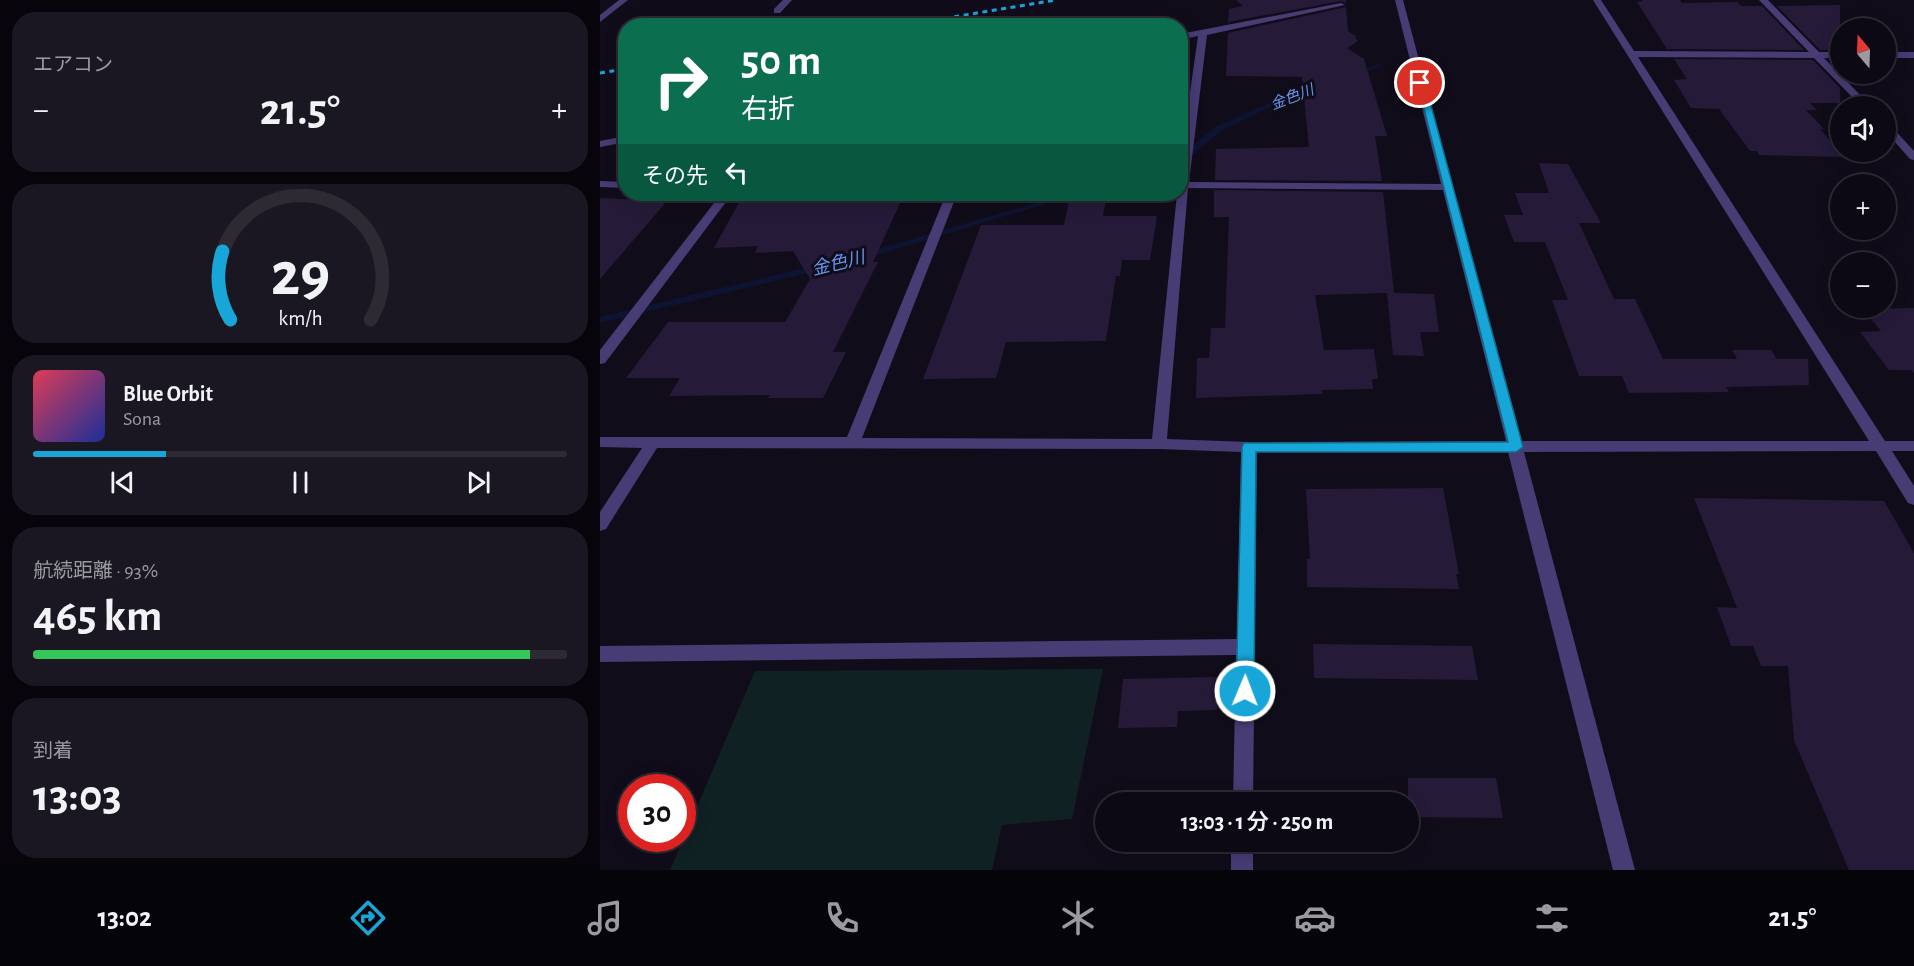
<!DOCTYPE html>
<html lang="ja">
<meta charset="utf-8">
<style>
:root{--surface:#0d0914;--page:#1b1722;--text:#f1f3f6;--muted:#9a9aa0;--line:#2d2a34;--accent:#18a6d8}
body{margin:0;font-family:"Alegreya Sans","Noto Sans JP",sans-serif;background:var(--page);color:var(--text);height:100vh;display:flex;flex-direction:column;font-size:22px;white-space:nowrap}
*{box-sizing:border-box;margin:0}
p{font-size:20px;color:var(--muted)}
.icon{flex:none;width:33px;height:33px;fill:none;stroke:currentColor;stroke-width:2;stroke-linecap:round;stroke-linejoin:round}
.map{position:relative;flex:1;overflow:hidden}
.details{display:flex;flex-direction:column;gap:12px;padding:12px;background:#07050b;width:600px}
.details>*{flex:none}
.guide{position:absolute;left:18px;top:18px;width:570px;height:183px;border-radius:24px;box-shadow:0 3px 15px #0003,0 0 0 2px var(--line);background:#0b6e4f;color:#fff;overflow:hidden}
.needle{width:39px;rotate:341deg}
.buttons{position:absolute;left:1230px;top:18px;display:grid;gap:12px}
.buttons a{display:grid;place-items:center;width:66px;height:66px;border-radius:50%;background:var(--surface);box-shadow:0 3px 15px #0003,0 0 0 2px var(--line);font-size:30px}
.speed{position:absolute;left:18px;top:774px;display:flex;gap:12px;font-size:30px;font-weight:700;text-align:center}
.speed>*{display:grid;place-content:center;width:78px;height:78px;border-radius:50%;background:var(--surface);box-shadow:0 3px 15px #0003,0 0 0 2px var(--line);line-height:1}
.speed .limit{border:9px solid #d22;background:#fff;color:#111}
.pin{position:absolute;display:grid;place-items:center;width:51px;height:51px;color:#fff;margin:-26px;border:3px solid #fff;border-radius:50%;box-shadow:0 2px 6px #0007}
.me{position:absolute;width:66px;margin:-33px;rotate:1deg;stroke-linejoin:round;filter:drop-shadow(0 0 4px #0008)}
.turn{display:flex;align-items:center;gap:21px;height:126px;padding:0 24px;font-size:27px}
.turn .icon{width:78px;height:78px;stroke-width:2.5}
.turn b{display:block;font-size:42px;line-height:51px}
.then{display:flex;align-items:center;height:57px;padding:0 24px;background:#0003;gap:12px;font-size:22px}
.big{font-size:45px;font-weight:600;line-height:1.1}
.details .tile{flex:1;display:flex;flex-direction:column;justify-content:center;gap:9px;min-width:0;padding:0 21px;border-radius:24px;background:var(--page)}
.details .dial{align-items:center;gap:0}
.dial svg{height:156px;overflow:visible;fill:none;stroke:var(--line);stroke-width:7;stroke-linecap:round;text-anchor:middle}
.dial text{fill:var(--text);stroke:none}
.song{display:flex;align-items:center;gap:18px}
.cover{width:72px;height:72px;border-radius:9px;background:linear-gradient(135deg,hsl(350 70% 55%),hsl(230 70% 35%))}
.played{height:6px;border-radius:3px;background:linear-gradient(90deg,var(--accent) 25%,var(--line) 25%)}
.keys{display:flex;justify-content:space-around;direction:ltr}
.heat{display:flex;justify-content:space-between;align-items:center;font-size:33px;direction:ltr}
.charge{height:9px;border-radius:4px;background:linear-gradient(90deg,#34c759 93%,var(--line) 0)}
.trip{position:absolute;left:495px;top:792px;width:324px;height:60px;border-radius:30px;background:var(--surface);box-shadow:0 3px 15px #0003,0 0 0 2px var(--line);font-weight:600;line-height:60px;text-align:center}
.menu{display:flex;height:96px;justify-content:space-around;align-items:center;background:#050408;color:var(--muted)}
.menu .icon{width:42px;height:42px}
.menu .active{color:var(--accent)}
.menu b{font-size:27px;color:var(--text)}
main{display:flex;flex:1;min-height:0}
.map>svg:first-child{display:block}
.green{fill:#102123}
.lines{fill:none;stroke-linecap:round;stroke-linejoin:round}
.stream{fill:#0d1432;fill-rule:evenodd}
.building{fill:#251b39}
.minor{fill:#473c74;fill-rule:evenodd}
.rail{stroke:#18a6d8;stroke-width:3;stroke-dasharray:5 4.5;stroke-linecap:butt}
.route{fill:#18a6d8;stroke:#106c8c;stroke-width:1.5}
.labels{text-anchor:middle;stroke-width:6;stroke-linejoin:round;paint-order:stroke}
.far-water-label{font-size:15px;font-style:italic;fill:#6498ee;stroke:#110c1a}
.water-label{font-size:18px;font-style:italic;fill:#6498ee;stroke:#110c1a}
</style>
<main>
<section class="details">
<div class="tile"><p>エアコン</p>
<div class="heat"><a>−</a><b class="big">21.5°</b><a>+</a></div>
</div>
<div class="tile dial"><svg viewBox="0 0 100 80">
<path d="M14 69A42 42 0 1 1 86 69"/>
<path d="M14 69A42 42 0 0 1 10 34" stroke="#18a6d8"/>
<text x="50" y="56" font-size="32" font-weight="700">29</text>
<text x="50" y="72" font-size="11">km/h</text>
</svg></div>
<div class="tile">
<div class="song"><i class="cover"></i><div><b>Blue Orbit</b><p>Sona</p></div></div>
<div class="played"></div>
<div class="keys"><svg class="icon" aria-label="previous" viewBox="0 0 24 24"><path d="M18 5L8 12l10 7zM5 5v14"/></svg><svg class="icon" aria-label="pause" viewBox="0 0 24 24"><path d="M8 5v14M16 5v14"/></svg><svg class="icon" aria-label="next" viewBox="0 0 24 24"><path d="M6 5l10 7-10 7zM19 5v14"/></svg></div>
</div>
<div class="tile"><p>航続距離 · 93%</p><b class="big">465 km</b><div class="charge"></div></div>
<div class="tile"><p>到着</p><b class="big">13:03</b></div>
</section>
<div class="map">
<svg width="1314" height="870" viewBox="0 0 1314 870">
<rect width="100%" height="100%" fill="#110c1a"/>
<!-- green -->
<polygon class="green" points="503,669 472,819 402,825 392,870 70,870 155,671"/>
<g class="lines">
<!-- stream -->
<g class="stream">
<polygon points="778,64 783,65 757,76 752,75"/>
<polygon points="715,87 717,88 717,90 680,102 621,131 585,161 580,161 580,156 615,127 676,100"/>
<polygon points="467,194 478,194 267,258 261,258 260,256 261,254"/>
<polygon points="217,265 220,266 220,270 0,323 0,317"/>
</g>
</g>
<!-- building -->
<g class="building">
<polygon points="636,0 746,0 746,3 741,1 628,22 629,9 643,6"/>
<polygon points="1042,0 1080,0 1082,3 1137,2 1141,6 1162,6 1204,50 1067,49 1037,2 1043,1"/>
<polygon points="1240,5 1240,50 1220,50 1177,6"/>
<polygon points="746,7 748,31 757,37 755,38 758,41 747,48 764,59 787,136 775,136 782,181 615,180 616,149 709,147 702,77 626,76 628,33"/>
<polygon points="1074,59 1213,60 1240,88 1240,103 1210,103 1217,110 1206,110 1224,129 1220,129 1244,157 1159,155 1157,151 1150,151 1119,109 1091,108 1074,80 1087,79"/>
<polygon points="939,163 968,164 1001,223 979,223 1014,299 1035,299 1063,359 1137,359 1132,350 1171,350 1177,359 1208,359 1209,385 1126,387 1129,392 1029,393 1022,376 979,376 952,300 968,300 945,242 914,242 904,215 923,215 915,193 949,193"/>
<polygon points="614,190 783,192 794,293 834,294 839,332 820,332 824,356 793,355 787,293 715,295 724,350 774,349 778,379 772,379 773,389 722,390 722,394 596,398 597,358 609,358 611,328 625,328 629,217 614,217"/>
<polygon points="152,197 219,197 217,200 302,199 273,262 278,262 233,352 246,352 223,398 168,398 170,395 69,396 80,378 26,378 68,322 185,322 210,279 193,251 155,253 158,246 114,248 140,201 149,202"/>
<polygon points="0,198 67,201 0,279"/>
<polygon points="506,198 503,216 557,216 550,260 522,260 520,276 516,276 506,341 406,342 396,378 323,379 381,225 464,225 469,199"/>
<polygon points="1314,308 1314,373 1311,370 1289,370 1260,332 1281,331 1263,309"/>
<polygon points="843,488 859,574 856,574 859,589 707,587 707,559 710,559 706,489"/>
<polygon points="1094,498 1284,501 1314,553 1314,870 1249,870 1194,740 1188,666 1161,666 1153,646 1131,646 1117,607 1137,608"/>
<polygon points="713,644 872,646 878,680 714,678"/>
<polygon points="617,677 617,710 578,711 577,727 518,728 523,679"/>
<polygon points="808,778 896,778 903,818 808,817"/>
</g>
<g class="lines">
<!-- minor -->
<g class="minor">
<polygon points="19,0 28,0 0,22 0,15"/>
<polygon points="183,0 192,0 180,13 174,13 174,9"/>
<path d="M795 0H803L921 441H1269L993 0H1001L1034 51 1209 52 1159 0H1168L1219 52H1240V58H1224L1271 106H1261L1214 58 1038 57 1285 441H1314V451H1292L1314 486V505L1308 503 1276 451 924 452 1035 870H1013L908 452H657L653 802H633L636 655 0 662V646L637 639 641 452 559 449 57 448 6 529 0 531V512L42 448 0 447V437H247L346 194H357L262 438 552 439 577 194H580V163L598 36 580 40V34L741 3 745 5 607 35 589 182 841 184ZM588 188 843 190 906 441 649 442 567 439Z"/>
<rect x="1286" y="52" width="28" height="6"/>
<polygon points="1286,124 1290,125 1314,151 1314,160 1310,159 1286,132"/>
<polygon points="26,136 26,142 0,147 0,141"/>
<polygon points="0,181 26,182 26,188 0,187"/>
<polygon points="121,194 132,194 5,363 0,364 0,350"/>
<rect x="631" y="842" width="22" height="28"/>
</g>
<!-- rail -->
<g class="rail">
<polyline points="298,26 456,0"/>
<polyline points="0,73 26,69"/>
</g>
</g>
<!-- route -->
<polygon class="route" points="817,81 825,83 923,447 916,452 656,452 654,691 651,697 645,699 639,697 636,691 642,447 644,443 908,442"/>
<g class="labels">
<!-- far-water labels -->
<g class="far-water-label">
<text transform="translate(692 97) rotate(-21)" y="5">金色川</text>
</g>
<!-- water labels -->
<g class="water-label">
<text transform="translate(238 263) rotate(-14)" y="6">金色川</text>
</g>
</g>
</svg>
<div class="buttons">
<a><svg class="needle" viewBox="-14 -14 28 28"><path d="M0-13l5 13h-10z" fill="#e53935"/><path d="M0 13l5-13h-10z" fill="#9a9aa0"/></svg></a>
<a><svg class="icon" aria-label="sound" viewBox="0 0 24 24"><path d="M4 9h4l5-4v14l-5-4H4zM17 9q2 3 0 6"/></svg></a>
<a>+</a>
<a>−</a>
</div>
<div class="speed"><div class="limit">30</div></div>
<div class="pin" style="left:820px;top:83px;background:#d93025"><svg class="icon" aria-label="arrive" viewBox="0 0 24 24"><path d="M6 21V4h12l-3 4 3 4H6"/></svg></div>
<svg class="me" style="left:645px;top:691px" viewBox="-20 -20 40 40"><circle r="17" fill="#18a6d8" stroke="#fff" stroke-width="3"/><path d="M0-11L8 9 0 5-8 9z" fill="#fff"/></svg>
<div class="trip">13:03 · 1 分 · 250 m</div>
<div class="guide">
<div class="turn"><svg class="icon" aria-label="right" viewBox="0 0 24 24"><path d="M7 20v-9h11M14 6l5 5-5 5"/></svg><div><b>50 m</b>右折</div></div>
<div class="then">その先<svg class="icon" aria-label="left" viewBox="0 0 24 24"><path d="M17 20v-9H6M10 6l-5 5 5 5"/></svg></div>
</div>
</div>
</main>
<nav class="menu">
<b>13:02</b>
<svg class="icon active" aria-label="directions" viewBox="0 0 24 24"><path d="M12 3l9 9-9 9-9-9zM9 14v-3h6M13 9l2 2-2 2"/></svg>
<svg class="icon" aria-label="music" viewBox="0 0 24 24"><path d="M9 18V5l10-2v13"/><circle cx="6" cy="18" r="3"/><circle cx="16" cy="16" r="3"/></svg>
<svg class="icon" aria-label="phone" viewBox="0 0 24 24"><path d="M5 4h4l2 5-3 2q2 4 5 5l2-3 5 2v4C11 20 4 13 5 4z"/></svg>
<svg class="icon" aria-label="climate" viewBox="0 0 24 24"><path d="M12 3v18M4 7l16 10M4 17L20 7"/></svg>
<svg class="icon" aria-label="car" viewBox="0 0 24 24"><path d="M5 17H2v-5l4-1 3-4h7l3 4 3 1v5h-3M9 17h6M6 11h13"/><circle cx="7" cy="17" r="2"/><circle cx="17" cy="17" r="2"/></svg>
<svg class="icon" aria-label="filters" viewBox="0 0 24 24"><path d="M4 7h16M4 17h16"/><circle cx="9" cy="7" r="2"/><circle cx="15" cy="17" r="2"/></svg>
<b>21.5°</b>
</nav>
